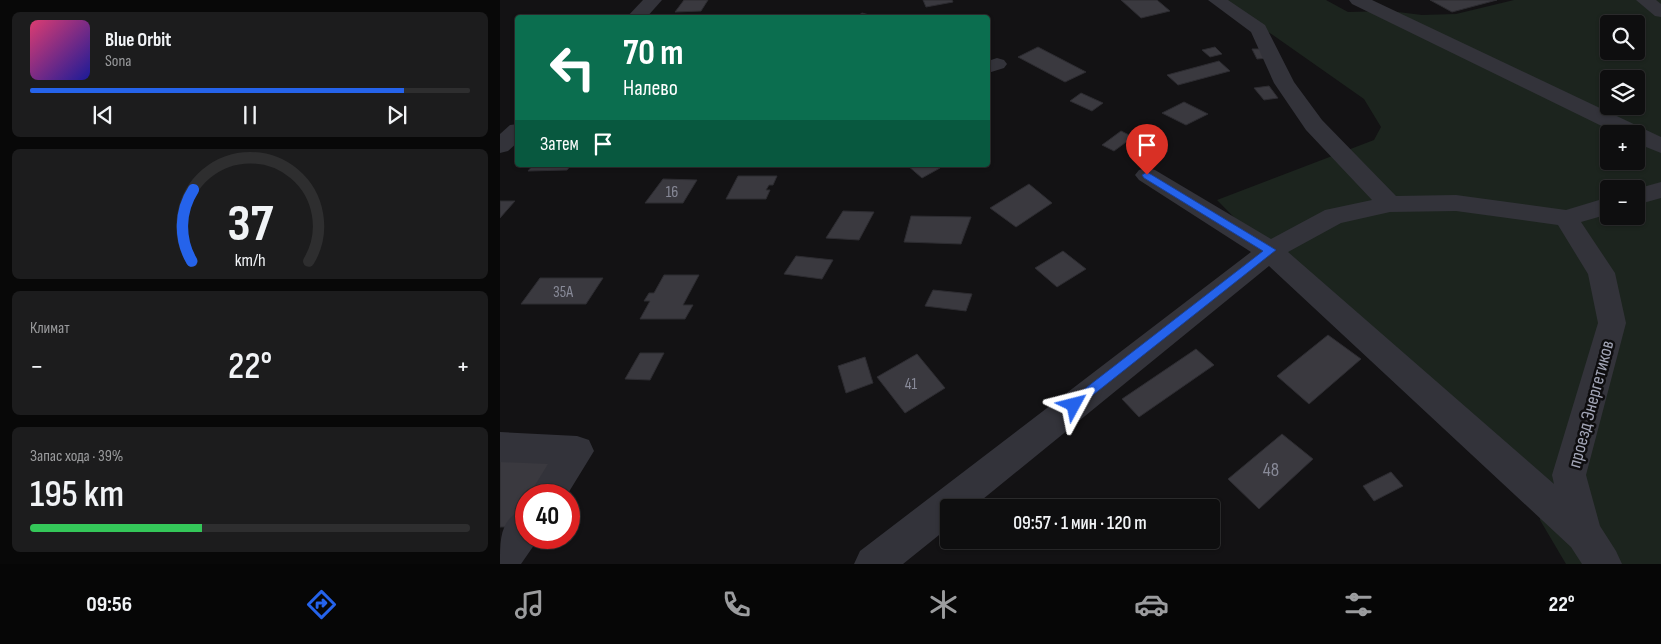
<!DOCTYPE html>
<html lang="ru">
<meta charset="utf-8">
<style>
:root{--surface:#0e0e0f;--page:#1c1c1d;--text:#f1f3f6;--muted:#9b9c9e;--line:#2e2e2f;--accent:#2563eb}
body{margin:0;font-family:"Sofia Sans Condensed",sans-serif;background:var(--page);color:var(--text);height:100vh;display:flex;flex-direction:column;font-size:19px;white-space:nowrap}
*{box-sizing:border-box;margin:0}
p{font-size:16px;color:var(--muted)}
.icon{flex:none;width:28px;height:28px;fill:none;stroke:currentColor;stroke-width:2;stroke-linecap:round;stroke-linejoin:round}
.map{position:relative;flex:1;overflow:hidden}
.panel{display:flex;flex-direction:column;gap:12px;padding:12px;background:#080808;width:500px}
.panel>*{flex:none}
.hud{position:absolute;left:15px;top:15px;width:475px;height:152px;border-radius:5px;box-shadow:0 1px 4px #0004,0 0 0 1px var(--line);background:#0b6e4f;color:#fff;overflow:hidden}
.buttons{position:absolute;left:1100px;top:15px;display:grid;gap:10px}
.buttons a{display:grid;place-items:center;width:45px;height:45px;border-radius:5px;background:var(--surface);box-shadow:0 1px 4px #0004,0 0 0 1px var(--line);font-size:25px}
.speed{position:absolute;left:15px;top:484px;display:flex;gap:10px;font-size:25px;font-weight:700;text-align:center}
.speed>*{display:grid;place-content:center;width:65px;height:65px;border-radius:50%;background:var(--surface);box-shadow:0 1px 4px #0004,0 0 0 1px var(--line);line-height:1}
.speed .limit{border:8px solid #d22;background:#fff;color:#111}
.pin{position:absolute;display:grid;place-items:center;width:42px;height:42px;color:#fff;margin:-51px -21px;border-radius:50% 50% 50% 0;rotate:-45deg;box-shadow:0 0 5px #0007}
.pin .icon{rotate:45deg}
.me{position:absolute;width:55px;margin:-28px;rotate:52deg;stroke-linejoin:round;filter:drop-shadow(0 0 4px #0008)}
.turn{display:flex;align-items:center;gap:18px;height:105px;padding:0 25px;font-size:22px}
.turn .icon{width:65px;height:65px;stroke-width:2.5}
.turn b{display:block;font-size:35px;line-height:42px}
.then{display:flex;align-items:center;height:48px;padding:0 25px;background:#0003;gap:10px;font-size:19px}
.big{font-size:38px;font-weight:600;line-height:1.1}
.panel .widget{flex:1;display:flex;flex-direction:column;justify-content:center;gap:8px;min-width:0;padding:0 18px;border-radius:8px;background:var(--page)}
.panel .dial{align-items:center;gap:0}
.dial svg{height:130px;overflow:visible;fill:none;stroke:var(--line);stroke-width:7;stroke-linecap:round;text-anchor:middle}
.dial text{fill:var(--text);stroke:none}
.song{display:flex;align-items:center;gap:15px}
.cover{width:60px;height:60px;border-radius:8px;background:linear-gradient(135deg,hsl(340 70% 55%),hsl(240 70% 35%))}
.played{height:5px;border-radius:2px;background:linear-gradient(90deg,var(--accent) 85%,var(--line) 85%)}
.keys{display:flex;justify-content:space-around;direction:ltr}
.heat{display:flex;justify-content:space-between;align-items:center;font-size:28px;direction:ltr}
.charge{height:8px;border-radius:4px;background:linear-gradient(90deg,#34c759 39%,var(--line) 0)}
.trip{position:absolute;left:440px;top:499px;width:280px;height:50px;border-radius:5px;background:var(--surface);box-shadow:0 1px 4px #0004,0 0 0 1px var(--line);font-weight:600;line-height:50px;text-align:center}
.tab-bar{display:flex;height:80px;justify-content:space-around;align-items:center;background:#060606;color:var(--muted)}
.tab-bar .icon{width:35px;height:35px}
.tab-bar .on{color:var(--accent)}
.tab-bar b{font-size:22px;color:var(--text)}
main{display:flex;flex:1;min-height:0}
.map>svg:first-child{display:block}
.green{fill:#1c241e;fill-rule:evenodd}
.building{fill:#3a393f;stroke:#2d2c31}
.lines{fill:none;stroke-linecap:round;stroke-linejoin:round}
.minor{fill:#33333a;fill-rule:evenodd}
.route{fill:#2563eb;stroke:#184099}
.labels{text-anchor:middle;stroke-width:5;stroke-linejoin:round;paint-order:stroke}
.number-label{font-size:16px;fill:#888a98}
.street-label{font-size:19px;fill:#a2a5b6;stroke:#0e0d0f}
.near-number-label{font-size:19px;fill:#888a98}
</style>
<main>
<section class="panel">
<div class="widget">
<div class="song"><i class="cover"></i><div><b>Blue Orbit</b><p>Sona</p></div></div>
<div class="played"></div>
<div class="keys"><svg class="icon" aria-label="previous" viewBox="0 0 24 24"><path d="M18 5L8 12l10 7zM5 5v14"/></svg><svg class="icon" aria-label="pause" viewBox="0 0 24 24"><path d="M8 5v14M16 5v14"/></svg><svg class="icon" aria-label="next" viewBox="0 0 24 24"><path d="M6 5l10 7-10 7zM19 5v14"/></svg></div>
</div>
<div class="widget dial"><svg viewBox="0 0 100 80">
<path d="M14 69A42 42 0 1 1 86 69"/>
<path d="M14 69A42 42 0 0 1 15 25" stroke="#2563eb"/>
<text x="50" y="56" font-size="32" font-weight="700">37</text>
<text x="50" y="72" font-size="11">km/h</text>
</svg></div>
<div class="widget"><p>Климат</p>
<div class="heat"><a>−</a><b class="big">22°</b><a>+</a></div>
</div>
<div class="widget"><p>Запас хода · 39%</p><b class="big">195 km</b><div class="charge"></div></div>
</section>
<div class="map">
<svg width="1161" height="564" viewBox="0 0 1161 564">
<rect width="100%" height="100%" fill="#131214"/>
<!-- green -->
<path class="green" d="M723 0H826L848 12 890 11 922 15 956 14 1014 0H1161V564H1066L1040 520 1037 488 776 260 717 200 874 140 881 127 864 99ZM1109 24H1136V51H1109ZM1109 79H1136V106H1109ZM1109 134H1136V161H1109ZM1109 189H1136V216H1109Z"/>
<!-- building -->
<g class="building">
<polygon points="184,0 208,0 201,11 175,12"/>
<polygon points="423,0 452,0 453,2 426,7"/>
<polygon points="621,0 657,0 670,11 641,18"/>
<polygon points="930,0 997,0 952,12"/>
<polygon points="362,13 380,18 355,18"/>
<polygon points="538,47 586,72 565,82 518,57"/>
<polygon points="715,47 722,54 710,57 702,50"/>
<polygon points="752,49 762,49 768,58 757,59"/>
<polygon points="719,61 730,71 678,85 667,75"/>
<polygon points="769,86 778,98 764,100 754,88"/>
<polygon points="581,93 603,103 592,111 570,101"/>
<polygon points="684,102 708,114 686,125 662,113"/>
<polygon points="621,131 633,137 614,151 602,145"/>
<polygon points="650,139 668,151 655,158 639,147"/>
<polygon points="33,165 71,165 67,170 28,171"/>
<polygon points="407,165 436,165 440,168 422,178"/>
<polygon points="238,176 277,176 273,185 269,185 266,190 270,190 266,199 226,199"/>
<polygon points="163,179 197,180 183,203 145,203"/>
<polygon points="529,184 552,203 516,227 490,208"/>
<polygon points="0,201 15,201 0,218"/>
<polygon points="343,211 374,212 359,240 326,238"/>
<polygon points="411,216 471,217 461,244 404,242"/>
<polygon points="563,251 586,269 557,287 535,268"/>
<polygon points="296,256 333,260 322,279 284,274"/>
<polygon points="164,275 199,275 183,305 193,305 185,319 140,319 150,301 144,301 149,293 154,293"/>
<polygon points="40,278 103,278 86,304 21,304"/>
<polygon points="433,290 472,294 466,311 425,306"/>
<polygon points="828,335 861,359 809,404 777,376"/>
<polygon points="696,349 714,365 639,417 622,399"/>
<polygon points="140,353 164,353 150,380 125,379"/>
<polygon points="417,354 445,388 405,413 377,377"/>
<polygon points="365,357 373,383 346,393 338,366"/>
<polygon points="782,434 813,459 759,509 728,479"/>
<polygon points="0,453 66,455 35,495 26,495 26,507 11,527 0,527"/>
<polygon points="891,472 903,486 874,501 863,486"/>
</g>
<g class="lines">
<!-- minor -->
<g class="minor">
<polygon points="143,0 162,0 146,18 126,18"/>
<path d="M708 0H728L765 25 794 82 822 120 896 196 956 195 1066 210 1109 197V214L1081 222 1115 273 1126 323 1086 475 1100 526 1116 551 1122 564H1082L1071 547 769 266 472 508H449V527L403 564H354L360 551 751 252 639 180 635 175 639 170 647 168 655 170 771 239 825 210 872 200 806 130 774 83 751 32ZM956 211 1058 225 1088 274 1098 323 1052 475 1054 484 788 252 841 223 890 212Z"/>
<polygon points="849,0 872,0 1161,137 1161,153 1136,143 1136,134 1118,134 852,4"/>
<polygon points="1136,0 1156,0 1161,4 1161,17 1155,16"/>
<polygon points="497,58 504,60 507,64 504,68 488,73 488,61"/>
<polygon points="18,124 18,142 8,151 0,153 0,134 10,125"/>
<polygon points="1161,182 1161,198 1136,205 1136,189"/>
<polygon points="0,432 77,436 89,440 94,451 67,495 29,495 48,464 0,462"/>
<path d="M26 508V538H39L21 564H0C0 537 0 518 26 508Z"/>
</g>
</g>
<!-- route -->
<polygon class="route" points="647,172 776,250 574,410 569,409 567,405 569,401 763,251 644,178 642,175"/>
<g class="labels">
<!-- number labels -->
<g class="number-label">
<text x="172" y="197">16</text>
<text x="63" y="297">35А</text>
<text x="411" y="389">41</text>
</g>
<!-- street labels -->
<g class="street-label">
<text transform="translate(1090 404) rotate(-75)" y="7">проезд Энергетиков</text>
</g>
<!-- near-number labels -->
<g class="near-number-label">
<text x="771" y="476">48</text>
</g>
</g>
</svg>
<div class="buttons">
<a><svg class="icon" aria-label="search" viewBox="0 0 24 24"><circle cx="10" cy="10" r="6"/><path d="M15 15l6 6"/></svg></a>
<a><svg class="icon" aria-label="layers" viewBox="0 0 24 24"><path d="M12 4l9 5-9 5-9-5zM3 14l9 5 9-5"/></svg></a>
<a>+</a>
<a>−</a>
</div>
<div class="speed"><div class="limit">40</div></div>
<div class="pin" style="left:647px;top:175px;background:#d93025"><svg class="icon" aria-label="arrive" viewBox="0 0 24 24"><path d="M6 21V4h12l-3 4 3 4H6"/></svg></div>
<svg class="me" style="left:574px;top:405px" viewBox="-20 -20 40 40"><path d="M0-17L14 15 0 8-14 15z" fill="#2563eb" stroke="#fff" stroke-width="4"/></svg>
<div class="trip">09:57 · 1 мин · 120 m</div>
<div class="hud">
<div class="turn"><svg class="icon" aria-label="left" viewBox="0 0 24 24"><path d="M17 20v-9H6M10 6l-5 5 5 5"/></svg><div><b>70 m</b>Налево</div></div>
<div class="then">Затем<svg class="icon" aria-label="arrive" viewBox="0 0 24 24"><path d="M6 21V4h12l-3 4 3 4H6"/></svg></div>
</div>
</div>
</main>
<nav class="tab-bar">
<b>09:56</b>
<svg class="icon on" aria-label="directions" viewBox="0 0 24 24"><path d="M12 3l9 9-9 9-9-9zM9 14v-3h6M13 9l2 2-2 2"/></svg>
<svg class="icon" aria-label="music" viewBox="0 0 24 24"><path d="M9 18V5l10-2v13"/><circle cx="6" cy="18" r="3"/><circle cx="16" cy="16" r="3"/></svg>
<svg class="icon" aria-label="phone" viewBox="0 0 24 24"><path d="M5 4h4l2 5-3 2q2 4 5 5l2-3 5 2v4C11 20 4 13 5 4z"/></svg>
<svg class="icon" aria-label="climate" viewBox="0 0 24 24"><path d="M12 3v18M4 7l16 10M4 17L20 7"/></svg>
<svg class="icon" aria-label="car" viewBox="0 0 24 24"><path d="M5 17H2v-5l4-1 3-4h7l3 4 3 1v5h-3M9 17h6M6 11h13"/><circle cx="7" cy="17" r="2"/><circle cx="17" cy="17" r="2"/></svg>
<svg class="icon" aria-label="filters" viewBox="0 0 24 24"><path d="M4 7h16M4 17h16"/><circle cx="9" cy="7" r="2"/><circle cx="15" cy="17" r="2"/></svg>
<b>22°</b>
</nav>
